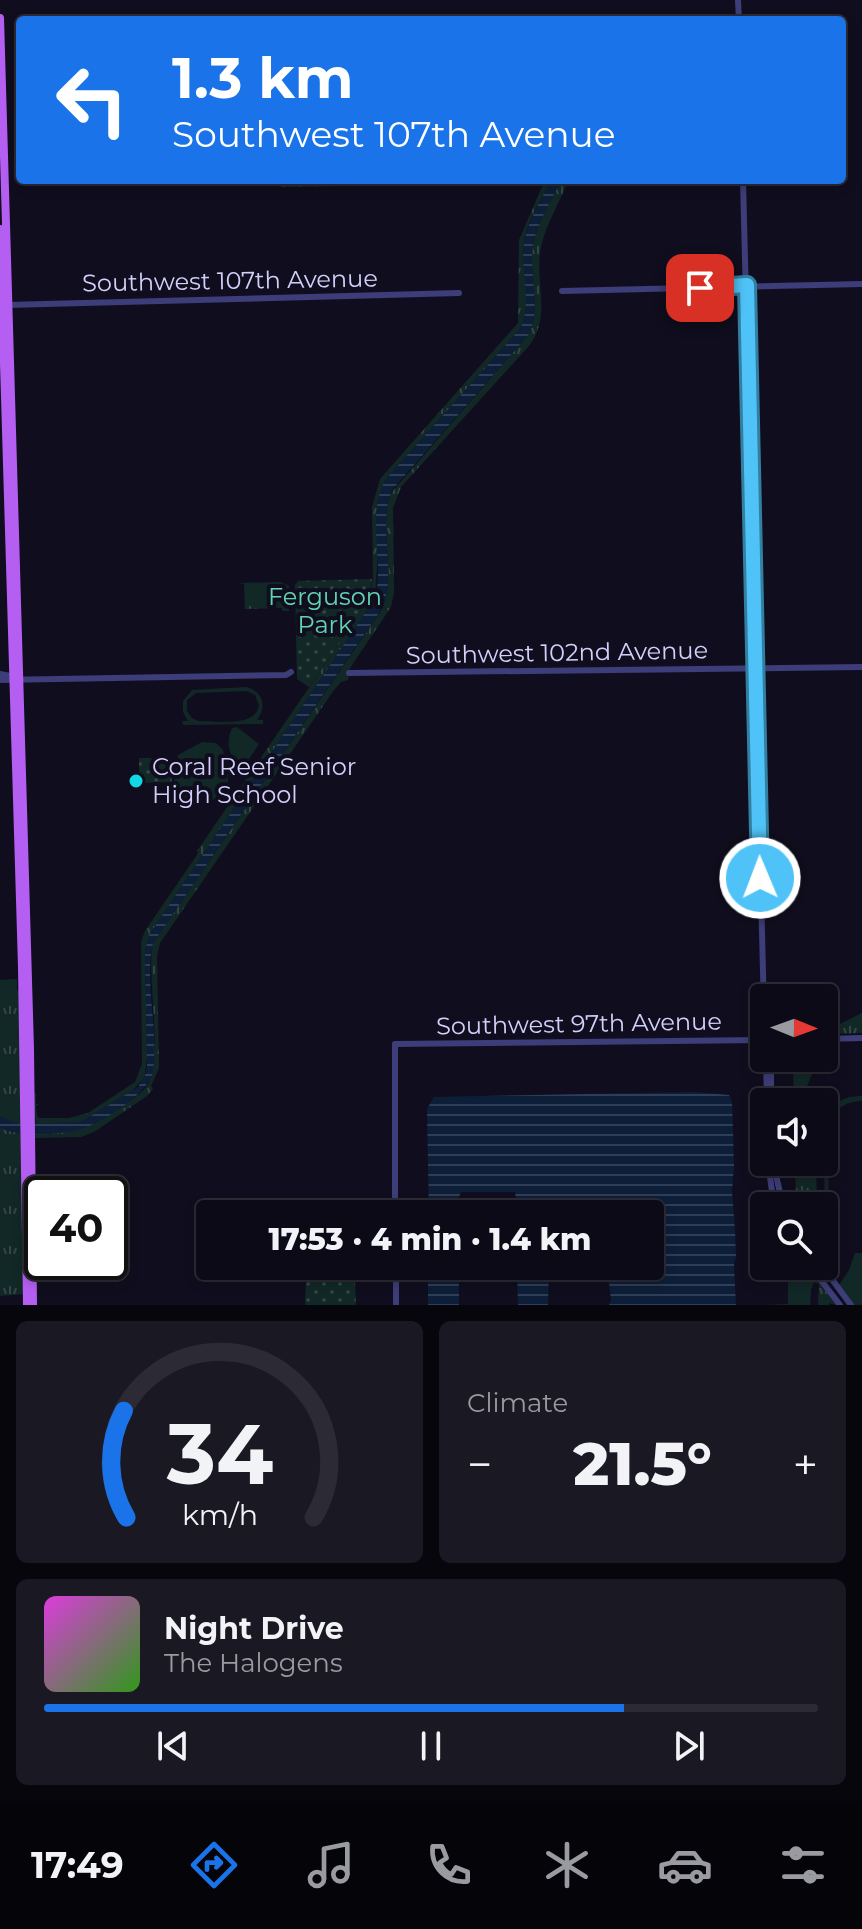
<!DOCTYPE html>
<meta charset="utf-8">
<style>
:root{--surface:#0c0a16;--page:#1a1823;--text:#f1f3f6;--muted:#9a9aa1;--line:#2c2b35;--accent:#1a73e8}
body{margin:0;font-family:Montserrat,sans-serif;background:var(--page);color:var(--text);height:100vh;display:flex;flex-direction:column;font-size:30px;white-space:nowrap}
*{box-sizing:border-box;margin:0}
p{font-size:26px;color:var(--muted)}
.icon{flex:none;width:44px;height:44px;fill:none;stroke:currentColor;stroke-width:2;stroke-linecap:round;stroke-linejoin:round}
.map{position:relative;height:1305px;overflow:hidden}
.drawer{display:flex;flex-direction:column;gap:16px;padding:16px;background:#07060c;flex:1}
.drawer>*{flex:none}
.top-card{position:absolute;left:16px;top:16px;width:830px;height:168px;border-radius:8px;box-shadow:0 4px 12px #0003,0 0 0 2px var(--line);background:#1a73e8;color:#fff;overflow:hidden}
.needle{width:52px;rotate:91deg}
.tools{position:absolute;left:750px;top:984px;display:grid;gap:16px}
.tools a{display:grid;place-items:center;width:88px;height:88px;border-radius:8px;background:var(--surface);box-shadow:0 4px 12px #0003,0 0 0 2px var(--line);font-size:40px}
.speed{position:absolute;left:24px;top:1176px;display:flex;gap:16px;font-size:40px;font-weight:700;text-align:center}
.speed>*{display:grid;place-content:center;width:104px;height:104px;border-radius:50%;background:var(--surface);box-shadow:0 4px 12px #0003,0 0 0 2px var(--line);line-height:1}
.speed .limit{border:4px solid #111;border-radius:12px;background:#fff;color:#111}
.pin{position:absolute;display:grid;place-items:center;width:68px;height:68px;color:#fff;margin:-34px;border-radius:16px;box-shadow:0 4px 12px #0006}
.me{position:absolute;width:88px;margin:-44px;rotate:359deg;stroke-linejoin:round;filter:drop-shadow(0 0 6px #0008)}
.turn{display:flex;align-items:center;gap:28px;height:168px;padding:0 24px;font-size:36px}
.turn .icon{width:104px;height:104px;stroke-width:2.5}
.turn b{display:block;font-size:56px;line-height:68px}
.big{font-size:60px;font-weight:800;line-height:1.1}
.drawer .tile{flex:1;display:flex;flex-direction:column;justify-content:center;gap:12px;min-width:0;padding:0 28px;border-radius:12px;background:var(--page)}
.drawer .dial{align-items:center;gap:0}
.dial svg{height:208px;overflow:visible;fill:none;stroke:var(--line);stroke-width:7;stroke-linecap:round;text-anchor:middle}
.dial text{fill:var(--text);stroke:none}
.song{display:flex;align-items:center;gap:24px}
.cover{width:96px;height:96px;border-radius:12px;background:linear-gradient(135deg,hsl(300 70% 55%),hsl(110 70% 35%))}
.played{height:8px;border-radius:4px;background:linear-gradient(90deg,var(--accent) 75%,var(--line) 75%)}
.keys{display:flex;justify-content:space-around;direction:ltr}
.heat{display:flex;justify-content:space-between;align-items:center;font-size:44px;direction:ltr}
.drawer .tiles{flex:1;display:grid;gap:16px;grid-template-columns:1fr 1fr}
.tile:last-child{grid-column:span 2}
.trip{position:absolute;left:196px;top:1200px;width:468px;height:80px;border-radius:8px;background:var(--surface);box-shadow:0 4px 12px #0003,0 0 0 2px var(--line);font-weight:800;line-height:80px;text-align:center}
.menu{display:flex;height:128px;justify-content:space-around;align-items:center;background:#050409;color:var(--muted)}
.menu .icon{width:56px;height:56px}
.menu .on{color:var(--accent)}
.menu b{font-size:36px;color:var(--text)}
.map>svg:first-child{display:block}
.grass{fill:url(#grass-tufts)}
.park{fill:url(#park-dots)}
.pitch{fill:#112826;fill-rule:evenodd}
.water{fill:url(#water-rules)}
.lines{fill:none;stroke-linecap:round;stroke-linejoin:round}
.tertiary{stroke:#3d3d79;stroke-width:6}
.primary{stroke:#b55ff2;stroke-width:8}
.route-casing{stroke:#337fa1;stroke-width:20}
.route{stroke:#4fc3f7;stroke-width:14}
.poi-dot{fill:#12d8e4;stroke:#100e1e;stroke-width:3}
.labels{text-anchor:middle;stroke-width:8;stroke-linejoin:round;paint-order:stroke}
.street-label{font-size:24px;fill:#d2cffb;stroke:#100e1e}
.park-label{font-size:24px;fill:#61d5b3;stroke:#100e1e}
.poi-label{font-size:24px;fill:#d2cffb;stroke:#100e1e;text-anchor:start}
</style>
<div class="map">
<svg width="862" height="1305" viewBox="0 0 862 1305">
<defs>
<pattern id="grass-tufts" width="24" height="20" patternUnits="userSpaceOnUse" patternTransform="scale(2)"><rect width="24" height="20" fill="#112826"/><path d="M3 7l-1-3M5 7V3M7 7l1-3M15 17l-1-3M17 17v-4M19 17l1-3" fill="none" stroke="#334646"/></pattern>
<pattern id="park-dots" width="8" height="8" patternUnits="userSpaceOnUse" patternTransform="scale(2)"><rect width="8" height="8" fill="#112826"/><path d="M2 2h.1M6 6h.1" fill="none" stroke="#334646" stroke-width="1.8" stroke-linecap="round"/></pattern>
<pattern id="water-rules" width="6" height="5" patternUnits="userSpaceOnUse" patternTransform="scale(2)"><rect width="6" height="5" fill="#0d1e38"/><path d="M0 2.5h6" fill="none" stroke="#2f3e56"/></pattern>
</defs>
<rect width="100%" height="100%" fill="#100e1e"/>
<!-- grass -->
<g class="grass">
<path d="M545 180H551C542 199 526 222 524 243 521 272 533 303 520 329L386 479 377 503 378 551 375 598 149 935 145 951 147 1059 144 1078 133 1090 81 1122 36 1126 33 1093H36V1104H39L36 1106 37 1116 39 1118H69L88 1113 135 1082 142 1064 141 942 145 931 199 852 197 851 369 600 373 578 372 507 380 479 518 323 519 240Z"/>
<path d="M561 180H568L567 184C559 203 547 223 542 243 532 278 554 315 528 347L401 487 393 508 394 593 391 607 350 668 348 680 341 682 334 690 160 943 157 956 159 1068 151 1086 153 1089 147 1096 94 1132 81 1137 34 1138 36 1133C64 1134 87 1128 111 1112 123 1105 137 1098 146 1087 165 1064 146 978 153 943L381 611C399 573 377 531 391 493L529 334C542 304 528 275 533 245 537 223 552 200 561 180Z"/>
<polygon points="280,582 289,586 289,611 282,611 282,608 245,609 244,584 239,583"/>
<polygon points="17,979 17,990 20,991 23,1294 0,1296 0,980"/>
<polygon points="862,1013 862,1033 824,1034 824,1032"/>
<polygon points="773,1058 809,1058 813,1072 807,1086 807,1102 794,1102 793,1062 774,1061"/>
<path d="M862 1096V1101C845 1101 833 1110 828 1126L829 1238 825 1265 824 1124C830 1104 842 1096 862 1096Z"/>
<polygon points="795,1162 816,1162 817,1206 786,1206 783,1200 796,1198"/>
<polygon points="788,1266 806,1266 836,1305 829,1303 829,1305 818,1305 819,1284 814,1282 811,1289 810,1305 766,1305 788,1304"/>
</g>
<!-- park -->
<g class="park">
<polygon points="277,180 353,180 347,186 284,187 276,186"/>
<polygon points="372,579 368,602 309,687 297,679 295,585 298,581"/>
<polygon points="139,758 171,758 172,782 139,783"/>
<polygon points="341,1277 355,1280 356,1305 305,1305 306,1278"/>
</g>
<!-- pitch -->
<g class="pitch">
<path d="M247 687C263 692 267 707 257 720H263V724L183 725 182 721H188L183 712V701L192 690ZM247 691 255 695 259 706C254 728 217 721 198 721L192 718 187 711V700L196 693Z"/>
<path d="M237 727 259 744 243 768C229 758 225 744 232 728Z"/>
<polygon points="202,742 216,743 223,750 226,761 232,766 228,777 228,793 221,800 181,797 173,789 178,755"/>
<polygon points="855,1253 862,1253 862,1305 854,1305 839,1285 849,1270"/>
</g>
<!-- water -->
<g class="water">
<path d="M551 180H561C552 200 537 223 533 245 528 275 542 304 529 334L392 490C376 529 399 572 381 610L153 943C144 984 159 1030 153 1071 150 1093 99 1125 78 1130 56 1135 20 1137 0 1128V1116L18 1124 81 1122 138 1087 145 1075 147 1066 145 951 149 935 375 598C385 560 365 515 386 479L520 329C533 302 520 272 524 243 527 222 542 199 551 180Z"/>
<polygon points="694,1092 729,1095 732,1102 734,1166 732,1191 735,1230 736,1257 734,1264 736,1305 609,1305 611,1300 607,1266 650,1266 650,1214 606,1214 603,1207 560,1205 550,1208 548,1214 518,1214 515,1192 461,1192 458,1200 459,1214 429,1214 427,1109 434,1097"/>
<rect x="428" y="1266" width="31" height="39"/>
<polygon points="517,1266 549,1266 548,1305 518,1305"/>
</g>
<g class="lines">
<!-- tertiary -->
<g class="tertiary">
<polyline points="738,0 739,20"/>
<polyline points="743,180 764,1011"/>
<polyline points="562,291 862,284"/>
<polyline points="7,305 459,293"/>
<polyline points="349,673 862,667"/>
<polyline points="0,674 16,677"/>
<polyline points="0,680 286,675 291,672"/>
<polyline points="824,1039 862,1038"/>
<polyline points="766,1058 767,1102"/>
<polyline points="771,1058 771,1102"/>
<polyline points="768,1162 774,1206"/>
<polyline points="773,1162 783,1206"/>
<polyline points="395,1214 395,1044 764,1040"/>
<polyline points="396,1266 396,1305"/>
<polyline points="810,1266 840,1305"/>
<polyline points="822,1266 851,1305"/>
</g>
<!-- primary -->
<g class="primary">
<polyline points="0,18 30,1049 33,1305"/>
<polyline points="0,229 22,967 27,1305"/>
</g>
</g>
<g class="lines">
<!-- route casing -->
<g class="route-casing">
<polyline id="route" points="700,288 747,285 760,878"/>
</g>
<!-- route -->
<use href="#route" class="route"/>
</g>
<!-- markers -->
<circle class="poi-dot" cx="136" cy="781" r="8"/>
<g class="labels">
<!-- street labels -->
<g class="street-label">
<text transform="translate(230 281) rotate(-1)" y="8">Southwest 107th Avenue</text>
<text transform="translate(557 653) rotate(-1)" y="8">Southwest 102nd Avenue</text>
<text transform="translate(579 1024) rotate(-1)" y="8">Southwest 97th Avenue</text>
</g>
<!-- park labels -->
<g class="park-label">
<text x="325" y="605">Ferguson<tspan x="325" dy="28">Park</tspan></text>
</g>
<!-- poi labels -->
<g class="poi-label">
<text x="152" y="775">Coral Reef Senior<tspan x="152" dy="28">High School</tspan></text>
</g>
</g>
</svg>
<div class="tools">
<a><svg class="needle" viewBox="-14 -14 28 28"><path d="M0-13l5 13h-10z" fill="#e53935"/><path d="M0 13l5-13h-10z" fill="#9a9aa1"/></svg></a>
<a><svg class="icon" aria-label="sound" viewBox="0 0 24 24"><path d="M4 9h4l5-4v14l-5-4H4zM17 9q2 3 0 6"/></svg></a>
<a><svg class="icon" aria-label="search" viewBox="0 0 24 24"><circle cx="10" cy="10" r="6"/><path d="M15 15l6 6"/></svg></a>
</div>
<div class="speed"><div class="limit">40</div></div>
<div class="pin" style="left:700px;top:288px;background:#d93025"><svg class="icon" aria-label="arrive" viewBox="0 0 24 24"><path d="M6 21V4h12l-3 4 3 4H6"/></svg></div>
<svg class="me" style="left:760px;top:878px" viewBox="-20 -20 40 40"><circle r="17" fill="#4fc3f7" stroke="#fff" stroke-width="3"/><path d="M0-11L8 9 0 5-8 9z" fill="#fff"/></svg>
<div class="trip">17:53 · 4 min · 1.4 km</div>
<div class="top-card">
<div class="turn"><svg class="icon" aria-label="left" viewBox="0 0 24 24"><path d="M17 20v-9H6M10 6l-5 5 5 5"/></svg><div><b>1.3 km</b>Southwest 107th Avenue</div></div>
</div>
</div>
<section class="drawer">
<div class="tiles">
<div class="tile dial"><svg viewBox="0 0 100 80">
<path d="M14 69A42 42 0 1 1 86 69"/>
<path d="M14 69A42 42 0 0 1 13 28" stroke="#1a73e8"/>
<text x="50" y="56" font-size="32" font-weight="700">34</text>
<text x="50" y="72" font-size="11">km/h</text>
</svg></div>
<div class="tile"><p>Climate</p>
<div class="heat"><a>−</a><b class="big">21.5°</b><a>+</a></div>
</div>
<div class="tile">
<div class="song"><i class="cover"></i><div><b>Night Drive</b><p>The Halogens</p></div></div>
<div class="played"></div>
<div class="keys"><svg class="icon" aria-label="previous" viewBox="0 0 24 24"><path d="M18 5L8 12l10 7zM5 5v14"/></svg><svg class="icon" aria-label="pause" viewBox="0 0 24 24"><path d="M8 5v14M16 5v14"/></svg><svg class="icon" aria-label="next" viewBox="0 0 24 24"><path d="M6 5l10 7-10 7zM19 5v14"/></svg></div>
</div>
</div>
</section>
<nav class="menu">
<b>17:49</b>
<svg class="icon on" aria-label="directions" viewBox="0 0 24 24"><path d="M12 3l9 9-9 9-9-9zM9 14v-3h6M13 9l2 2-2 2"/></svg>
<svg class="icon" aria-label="music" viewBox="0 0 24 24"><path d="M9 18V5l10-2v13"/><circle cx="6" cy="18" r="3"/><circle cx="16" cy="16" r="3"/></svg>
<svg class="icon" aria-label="phone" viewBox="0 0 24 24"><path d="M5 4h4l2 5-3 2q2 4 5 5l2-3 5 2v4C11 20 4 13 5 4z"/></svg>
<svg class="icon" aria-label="climate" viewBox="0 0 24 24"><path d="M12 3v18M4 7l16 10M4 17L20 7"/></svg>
<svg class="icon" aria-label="car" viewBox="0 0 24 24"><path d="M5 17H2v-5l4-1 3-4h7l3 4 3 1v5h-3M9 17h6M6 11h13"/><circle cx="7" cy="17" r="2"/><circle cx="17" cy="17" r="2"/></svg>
<svg class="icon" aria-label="filters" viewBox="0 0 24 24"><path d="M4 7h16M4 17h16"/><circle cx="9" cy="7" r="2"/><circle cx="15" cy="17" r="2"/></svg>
</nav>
